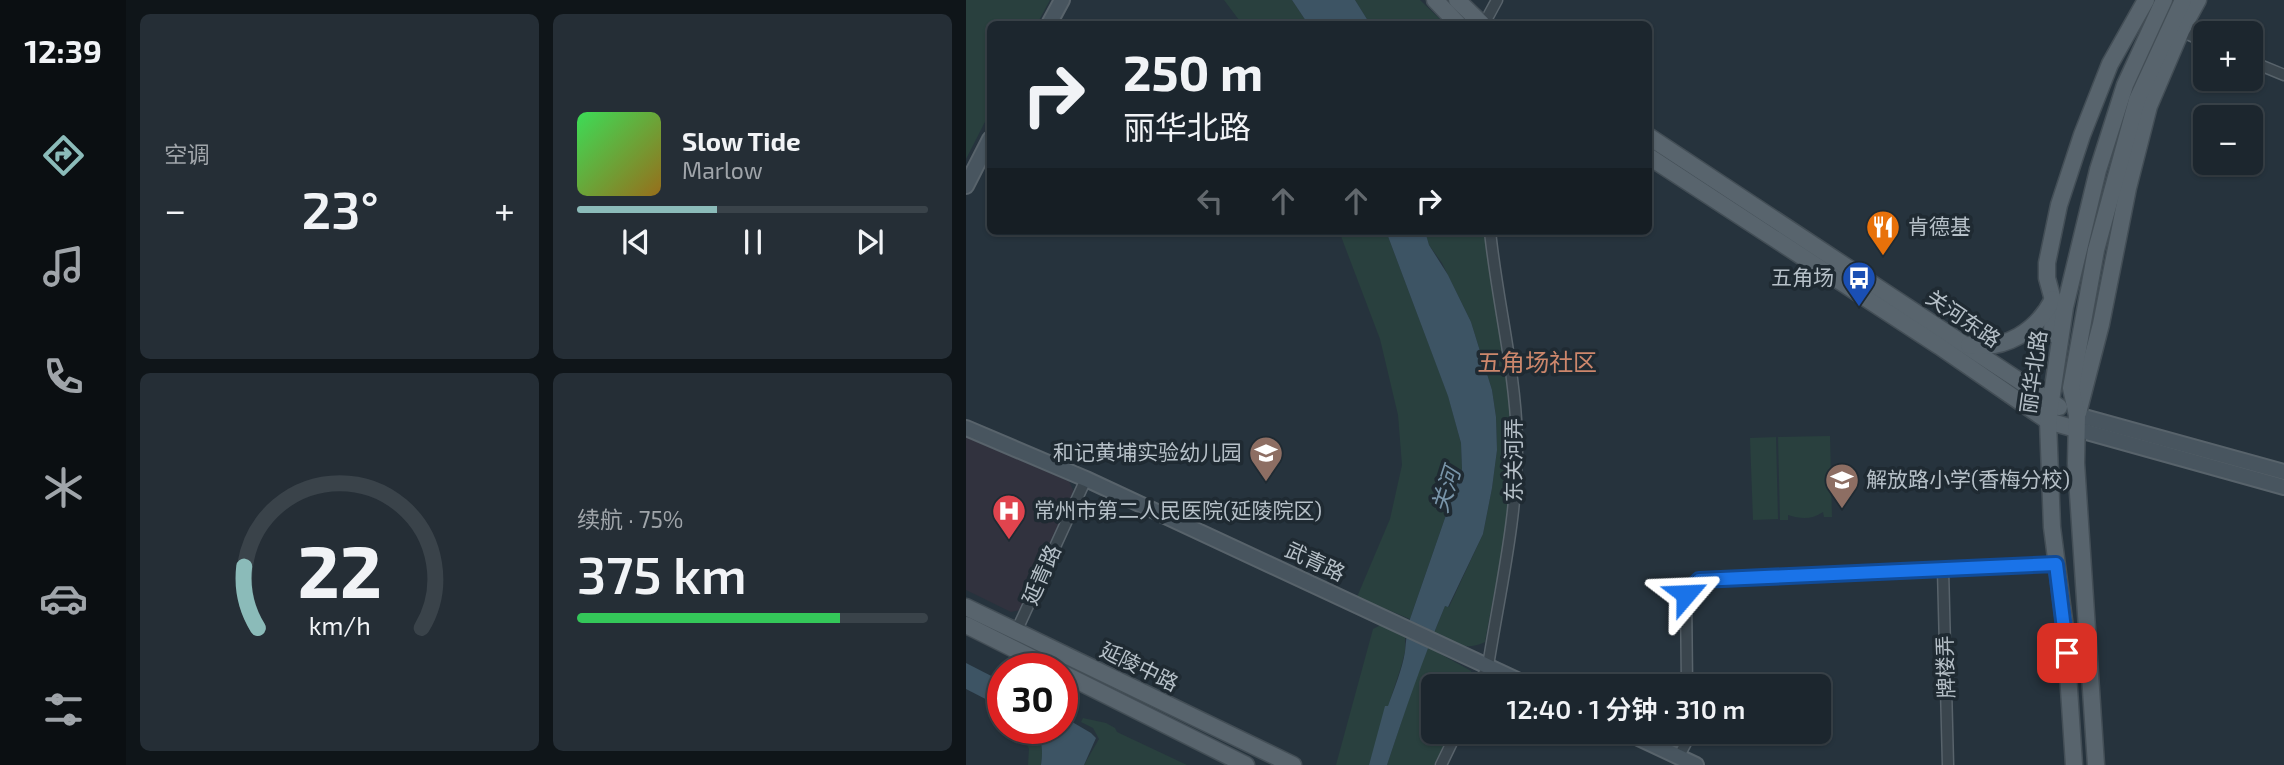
<!DOCTYPE html>
<html lang="zh">
<meta charset="utf-8">
<style>
:root{--surface:#1c262e;--page:#252e36;--text:#f1f3f6;--muted:#a0a5aa;--line:#3a434a;--accent:#8bbbb9}
body{margin:0;font-family:"Exo 2","Noto Sans SC",sans-serif;background:var(--page);color:var(--text);height:100vh;display:flex;flex-direction:column;font-size:26px;white-space:nowrap}
*{box-sizing:border-box;margin:0}
p{font-size:23px;color:var(--muted)}
.icon{flex:none;width:38px;height:38px;fill:none;stroke:currentColor;stroke-width:2;stroke-linecap:round;stroke-linejoin:round}
.map{position:relative;flex:1;overflow:hidden}
.drawer{display:flex;flex-direction:column;gap:14px;padding:14px;background:#0f1519;width:840px}
.drawer>*{flex:none}
.banner{position:absolute;left:21px;top:21px;width:665px;height:214px;border-radius:10px;box-shadow:0 2px 5px #0004,0 0 0 2px var(--line);background:#1c262e;color:var(--text);overflow:hidden}
.fabs{position:absolute;left:1227px;top:21px;display:grid;gap:14px}
.fabs a{display:grid;place-items:center;width:70px;height:70px;border-radius:10px;background:var(--surface);box-shadow:0 2px 5px #0004,0 0 0 2px var(--line);font-size:35px}
.speed{position:absolute;left:21px;top:653px;display:flex;gap:14px;font-size:35px;font-weight:700;text-align:center}
.speed>*{display:grid;place-content:center;width:91px;height:91px;border-radius:50%;background:var(--surface);box-shadow:0 2px 5px #0004,0 0 0 2px var(--line);line-height:1}
.speed .limit{border:10px solid #d22;background:#fff;color:#111}
.pin{position:absolute;display:grid;place-items:center;width:60px;height:60px;color:#fff;margin:-30px;border-radius:14px;box-shadow:0 4px 10px #0006}
.me{position:absolute;width:77px;margin:-38px;rotate:64deg;stroke-linejoin:round;filter:drop-shadow(0 0 5px #0008)}
.turn{display:flex;align-items:center;gap:24px;height:147px;padding:0 21px;font-size:32px}
.turn .icon{width:91px;height:91px;stroke-width:2.5}
.turn b{display:block;font-size:49px;line-height:60px}
.lanes{display:flex;align-items:center;height:66px;padding:0 21px;background:#0003;justify-content:center;gap:35px;direction:ltr}
.lanes .off{opacity:.35}
.big{font-size:52px;font-weight:600;line-height:1.1}
.drawer .tile{flex:1;display:flex;flex-direction:column;justify-content:center;gap:10px;min-width:0;padding:0 24px;border-radius:10px;background:var(--page)}
.drawer .dial{align-items:center;gap:0}
.dial svg{height:182px;overflow:visible;fill:none;stroke:var(--line);stroke-width:7;stroke-linecap:round;text-anchor:middle}
.dial text{fill:var(--text);stroke:none}
.song{display:flex;align-items:center;gap:21px}
.cover{width:84px;height:84px;border-radius:10px;background:linear-gradient(135deg,hsl(130 70% 55%),hsl(40 70% 35%))}
.played{height:7px;border-radius:4px;background:linear-gradient(90deg,var(--accent) 40%,var(--line) 40%)}
.keys{display:flex;justify-content:space-around;direction:ltr}
.heat{display:flex;justify-content:space-between;align-items:center;font-size:38px;direction:ltr}
.charge{height:10px;border-radius:5px;background:linear-gradient(90deg,#34c759 75%,var(--line) 0)}
.drawer .tiles{flex:1;display:grid;gap:14px;grid-template-columns:repeat(2,1fr)}
.trip{position:absolute;left:455px;top:674px;width:410px;height:70px;border-radius:10px;background:var(--surface);box-shadow:0 2px 5px #0004,0 0 0 2px var(--line);font-weight:600;line-height:70px;text-align:center}
main{display:flex;flex:1;min-height:0}
.tab-bar{display:flex;flex-direction:column;width:126px;justify-content:space-around;align-items:center;background:#0b0f12;color:var(--muted)}
.tab-bar .icon{width:49px;height:49px}
.tab-bar .current{color:var(--accent)}
.tab-bar b{font-size:32px;color:var(--text)}
.map>svg:first-child{display:block}
.medical{fill:#31323e}
.green{fill:#29403e}
.water{fill:#3d5464}
.lines{fill:none;stroke-linecap:round;stroke-linejoin:round}
.street-casing{stroke:#58636b;stroke-width:13}
.secondary-casing{stroke:#58636b;stroke-width:18}
.primary-casing{stroke:#434e56;stroke-width:19}
.street{stroke:#3a454d;stroke-width:10}
.secondary{stroke:#48555f;stroke-width:14}
.primary{stroke:#58646d;stroke-width:16}
.route-casing{stroke:#114b97;stroke-width:18}
.route{stroke:#1a73e8;stroke-width:12}
.labels{text-anchor:middle;stroke-width:7;stroke-linejoin:round;paint-order:stroke}
.poi-label{font-size:21px;fill:#b6c0c8;stroke:#1f2a32;text-anchor:start}
.street-label{font-size:21px;fill:#b6c0c8;stroke:#1f2a32}
.water-label{font-size:23px;font-style:italic;fill:#7995a9;stroke:#1f2a32}
.quarter-label{font-size:24px;fill:#cd876c;stroke:#1f2a32}
</style>
<main>
<nav class="tab-bar">
<b>12:39</b>
<svg class="icon current" aria-label="directions" viewBox="0 0 24 24"><path d="M12 3l9 9-9 9-9-9zM9 14v-3h6M13 9l2 2-2 2"/></svg>
<svg class="icon" aria-label="music" viewBox="0 0 24 24"><path d="M9 18V5l10-2v13"/><circle cx="6" cy="18" r="3"/><circle cx="16" cy="16" r="3"/></svg>
<svg class="icon" aria-label="phone" viewBox="0 0 24 24"><path d="M5 4h4l2 5-3 2q2 4 5 5l2-3 5 2v4C11 20 4 13 5 4z"/></svg>
<svg class="icon" aria-label="climate" viewBox="0 0 24 24"><path d="M12 3v18M4 7l16 10M4 17L20 7"/></svg>
<svg class="icon" aria-label="car" viewBox="0 0 24 24"><path d="M5 17H2v-5l4-1 3-4h7l3 4 3 1v5h-3M9 17h6M6 11h13"/><circle cx="7" cy="17" r="2"/><circle cx="17" cy="17" r="2"/></svg>
<svg class="icon" aria-label="filters" viewBox="0 0 24 24"><path d="M4 7h16M4 17h16"/><circle cx="9" cy="7" r="2"/><circle cx="15" cy="17" r="2"/></svg>
</nav>
<section class="drawer">
<div class="tiles">
<div class="tile"><p>空调</p>
<div class="heat"><a>−</a><b class="big">23°</b><a>+</a></div>
</div>
<div class="tile">
<div class="song"><i class="cover"></i><div><b>Slow Tide</b><p>Marlow</p></div></div>
<div class="played"></div>
<div class="keys"><svg class="icon" aria-label="previous" viewBox="0 0 24 24"><path d="M18 5L8 12l10 7zM5 5v14"/></svg><svg class="icon" aria-label="pause" viewBox="0 0 24 24"><path d="M8 5v14M16 5v14"/></svg><svg class="icon" aria-label="next" viewBox="0 0 24 24"><path d="M6 5l10 7-10 7zM19 5v14"/></svg></div>
</div>
<div class="tile dial"><svg viewBox="0 0 100 80">
<path d="M14 69A42 42 0 1 1 86 69"/>
<path d="M14 69A42 42 0 0 1 8 42" stroke="#8bbbb9"/>
<text x="50" y="56" font-size="32" font-weight="700">22</text>
<text x="50" y="72" font-size="11">km/h</text>
</svg></div>
<div class="tile"><p>续航 · 75%</p><b class="big">375 km</b><div class="charge"></div></div>
</div>
</section>
<div class="map">
<svg width="1318" height="765" viewBox="0 0 1318 765">
<rect width="100%" height="100%" fill="#26333d"/>
<!-- medical -->
<polygon class="medical" points="0,437 103,481 108,492 54,610 45,612 0,590"/>
<!-- green -->
<g class="green">
<polygon points="0,0 84,0 71,24 24,24 24,112 0,159"/>
<polygon points="258,0 326,0 342,24 276,24"/>
<polygon points="389,0 454,0 479,24 404,24"/>
<polygon points="373,231 420,231 482,395 495,443 496,469 444,619 391,597 424,519 436,465 432,415 414,339"/>
<path d="M459 231H519C530 309 548 393 545 471 543 529 529 585 519 642 497 652 488 642 468 633L479 606 483 607 517 534 526 488 531 450 530 417 526 390 505 322 476 263 463 245Z"/>
<path d="M864 436 866 517H858L857 512C845 520 835 519 822 515V520H814L812 437Z"/>
<polygon points="810,437 812,519 787,520 784,438"/>
<polygon points="415,625 439,636 439,652 435,667 403,765 370,765 407,629"/>
<polygon points="462,647 505,671 508,678 507,686 467,686 467,732 485,732 468,765 421,765 450,677"/>
<polygon points="117,718 140,723 149,728 151,732 221,765 118,765 133,739 127,728 115,722"/>
<path d="M53 728H66C77 738 77 751 75 765H62L63 749Z"/>
</g>
<!-- water -->
<g class="water">
<polygon points="326,0 389,0 404,24 342,24"/>
<path d="M420 231H459L463 245 482 275 505 322 526 390 530 417 531 450 526 488 517 534 482 607 479 606C457 658 439 711 421 765H403L419 706H422C428 689 436 670 439 652 440 640 441 630 444 619L496 469 495 443 482 396Z"/>
<polygon points="0,663 37,682 37,708 0,689"/>
<path d="M96 716 125 733 130 738 118 765H75C77 751 77 738 66 728H96Z"/>
</g>
<g class="lines">
<!-- street casing -->
<g class="street-casing">
<g id="street">
<polyline points="518,24 531,0"/>
<polyline points="1215,31 1239,42"/>
<polyline points="1284,61 1318,75"/>
<polyline points="977,569 982,765"/>
<polyline points="50,632 120,479"/>
<path d="M512 686 522 666C534 590 552 515 551 438 549 369 531 300 524 231"/>
<polyline points="721,686 720,594 733,580 1090,564"/>
<polyline points="713,756 721,741 721,732"/>
<polyline points="475,765 491,732"/>
</g>
</g>
<!-- secondary casing -->
<g class="secondary-casing">
<g id="secondary">
<polyline points="83,24 96,0"/>
<polyline points="0,186 24,139"/>
<polyline points="1111,415 1318,472"/>
<polyline points="0,428 120,479 564,686"/>
<polyline points="1110,429 1318,487"/>
<polyline points="660,732 730,765"/>
</g>
</g>
<!-- primary casing -->
<g class="primary-casing">
<g id="primary">
<polyline points="469,0 492,24"/>
<polyline points="491,0 516,24"/>
<polyline points="682,136 1093,407"/>
<polyline points="682,156 973,346 1082,421 1110,429"/>
<polyline points="1086,334 1087,300 1081,278 1081,263 1093,205 1116,135 1144,64 1180,0"/>
<path d="M1003 345C1039 351 1071 331 1087 299"/>
<polyline points="1112,413 1135,324 1162,188 1183,106 1215,31 1232,0"/>
<polyline points="0,607 327,765"/>
<polyline points="0,625 86,668"/>
<polyline points="96,673 280,765"/>
<polyline points="1108,765 1099,628 1086,527 1082,421 1099,307 1132,170 1159,85 1198,0"/>
<polyline points="1130,765 1110,463 1111,415 1105,388 1130,250 1171,100 1217,0"/>
</g>
</g>
<!-- street -->
<use href="#street" class="street"/>
<!-- secondary -->
<use href="#secondary" class="secondary"/>
<!-- primary -->
<use href="#primary" class="primary"/>
</g>
<g class="lines">
<!-- route casing -->
<g class="route-casing">
<polyline id="route" points="720,594 733,580 1090,564 1101,653"/>
</g>
<!-- route -->
<use href="#route" class="route"/>
</g>
<!-- icons -->
<defs>
<g id="restaurant-pin" transform="scale(1.75)"><path d="M0 17L-7.5 6A9.5 9.5 0 1 1 7.5 6Z" fill="#e8710a" stroke="#1f2a32"/><path d="M-5-6h1v4h1v-4h1v4h1v-4h1v5L-1.5 .5V6h-2V.5L-5-1ZM5-6V6H3V1.5H1.5Q1.5-4 5-6Z" fill="#fff"/></g>
<g id="bus-pin" transform="scale(1.75)"><path d="M0 17L-7.5 6A9.5 9.5 0 1 1 7.5 6Z" fill="#1a4fb4" stroke="#1f2a32"/><path d="M-5-6H5V4H4V6H2V4H-2V6H-4V4H-5ZM-3.5-4V0h7V-4ZM-3.5 1.2v1.5H-2V1.2ZM2 1.2v1.5H3.5V1.2Z" fill="#fff"/></g>
<g id="school-pin" transform="scale(1.75)"><path d="M0 17L-7.5 6A9.5 9.5 0 1 1 7.5 6Z" fill="#8d6e63" stroke="#1f2a32"/><path d="M0-5L7-2L0 1L-7-2ZM-4 1L0 2.5L4 1V4Q0 6-4 4Z" fill="#fff"/></g>
<g id="hospital-pin" transform="scale(1.75)"><path d="M0 17L-7.5 6A9.5 9.5 0 1 1 7.5 6Z" fill="#e0444e" stroke="#1f2a32"/><path d="M-5-5h3v3.5h4V-5h3V5h-3V1.5h-4V5h-3Z" fill="#fff"/></g>
</defs>
<g fill-rule="evenodd">
<use href="#restaurant-pin" x="917" y="227"/>
<use href="#bus-pin" x="893" y="278"/>
<use href="#school-pin" x="300" y="453"/>
<use href="#school-pin" x="876" y="480"/>
<use href="#hospital-pin" x="43" y="511"/>
</g>
<g class="labels">
<!-- poi labels -->
<g class="poi-label">
<text x="942" y="234">肯德基</text>
<text x="868" y="285" text-anchor="end">五角场</text>
<text x="276" y="460" text-anchor="end">和记黄埔实验幼儿园</text>
<text x="900" y="487">解放路小学(香梅分校)</text>
<text x="68" y="518">常州市第二人民医院(延陵院区)</text>
</g>
<!-- street labels -->
<g class="street-label">
<text transform="translate(997 319) rotate(34)" y="7">关河东路</text>
<text transform="translate(1068 372) rotate(-82)" y="7">丽华北路</text>
<text transform="translate(548 460) rotate(-90)" y="7">东关河弄</text>
<text transform="translate(349 562) rotate(25)" y="7">武青路</text>
<text transform="translate(76 575) rotate(-66)" y="7">延青路</text>
<text transform="translate(173 667) rotate(26)" y="7">延陵中路</text>
<text transform="translate(980 667) rotate(-92)" y="7">牌楼弄</text>
</g>
<!-- water labels -->
<g class="water-label">
<text transform="translate(480 490) rotate(-72)" y="8">关河</text>
</g>
<!-- quarter labels -->
<g class="quarter-label">
<text x="571" y="371">五角场社区</text>
</g>
</g>
</svg>
<div class="fabs">
<a>+</a>
<a>−</a>
</div>
<div class="speed"><div class="limit">30</div></div>
<div class="pin" style="left:1101px;top:653px;background:#d93025"><svg class="icon" aria-label="arrive" viewBox="0 0 24 24"><path d="M6 21V4h12l-3 4 3 4H6"/></svg></div>
<svg class="me" style="left:720px;top:594px" viewBox="-20 -20 40 40"><path d="M0-17L14 15 0 8-14 15z" fill="#1a73e8" stroke="#fff" stroke-width="4"/></svg>
<div class="trip">12:40 · 1 分钟 · 310 m</div>
<div class="banner">
<div class="turn"><svg class="icon" aria-label="right" viewBox="0 0 24 24"><path d="M7 20v-9h11M14 6l5 5-5 5"/></svg><div><b>250 m</b>丽华北路</div></div>
<div class="lanes"><svg class="icon off" aria-label="left" viewBox="0 0 24 24"><path d="M17 20v-9H6M10 6l-5 5 5 5"/></svg><svg class="icon off" aria-label="ahead" viewBox="0 0 24 24"><path d="M12 20V5M6 11l6-6 6 6"/></svg><svg class="icon off" aria-label="ahead" viewBox="0 0 24 24"><path d="M12 20V5M6 11l6-6 6 6"/></svg><svg class="icon" aria-label="right" viewBox="0 0 24 24"><path d="M7 20v-9h11M14 6l5 5-5 5"/></svg></div>
</div>
</div>
</main>
